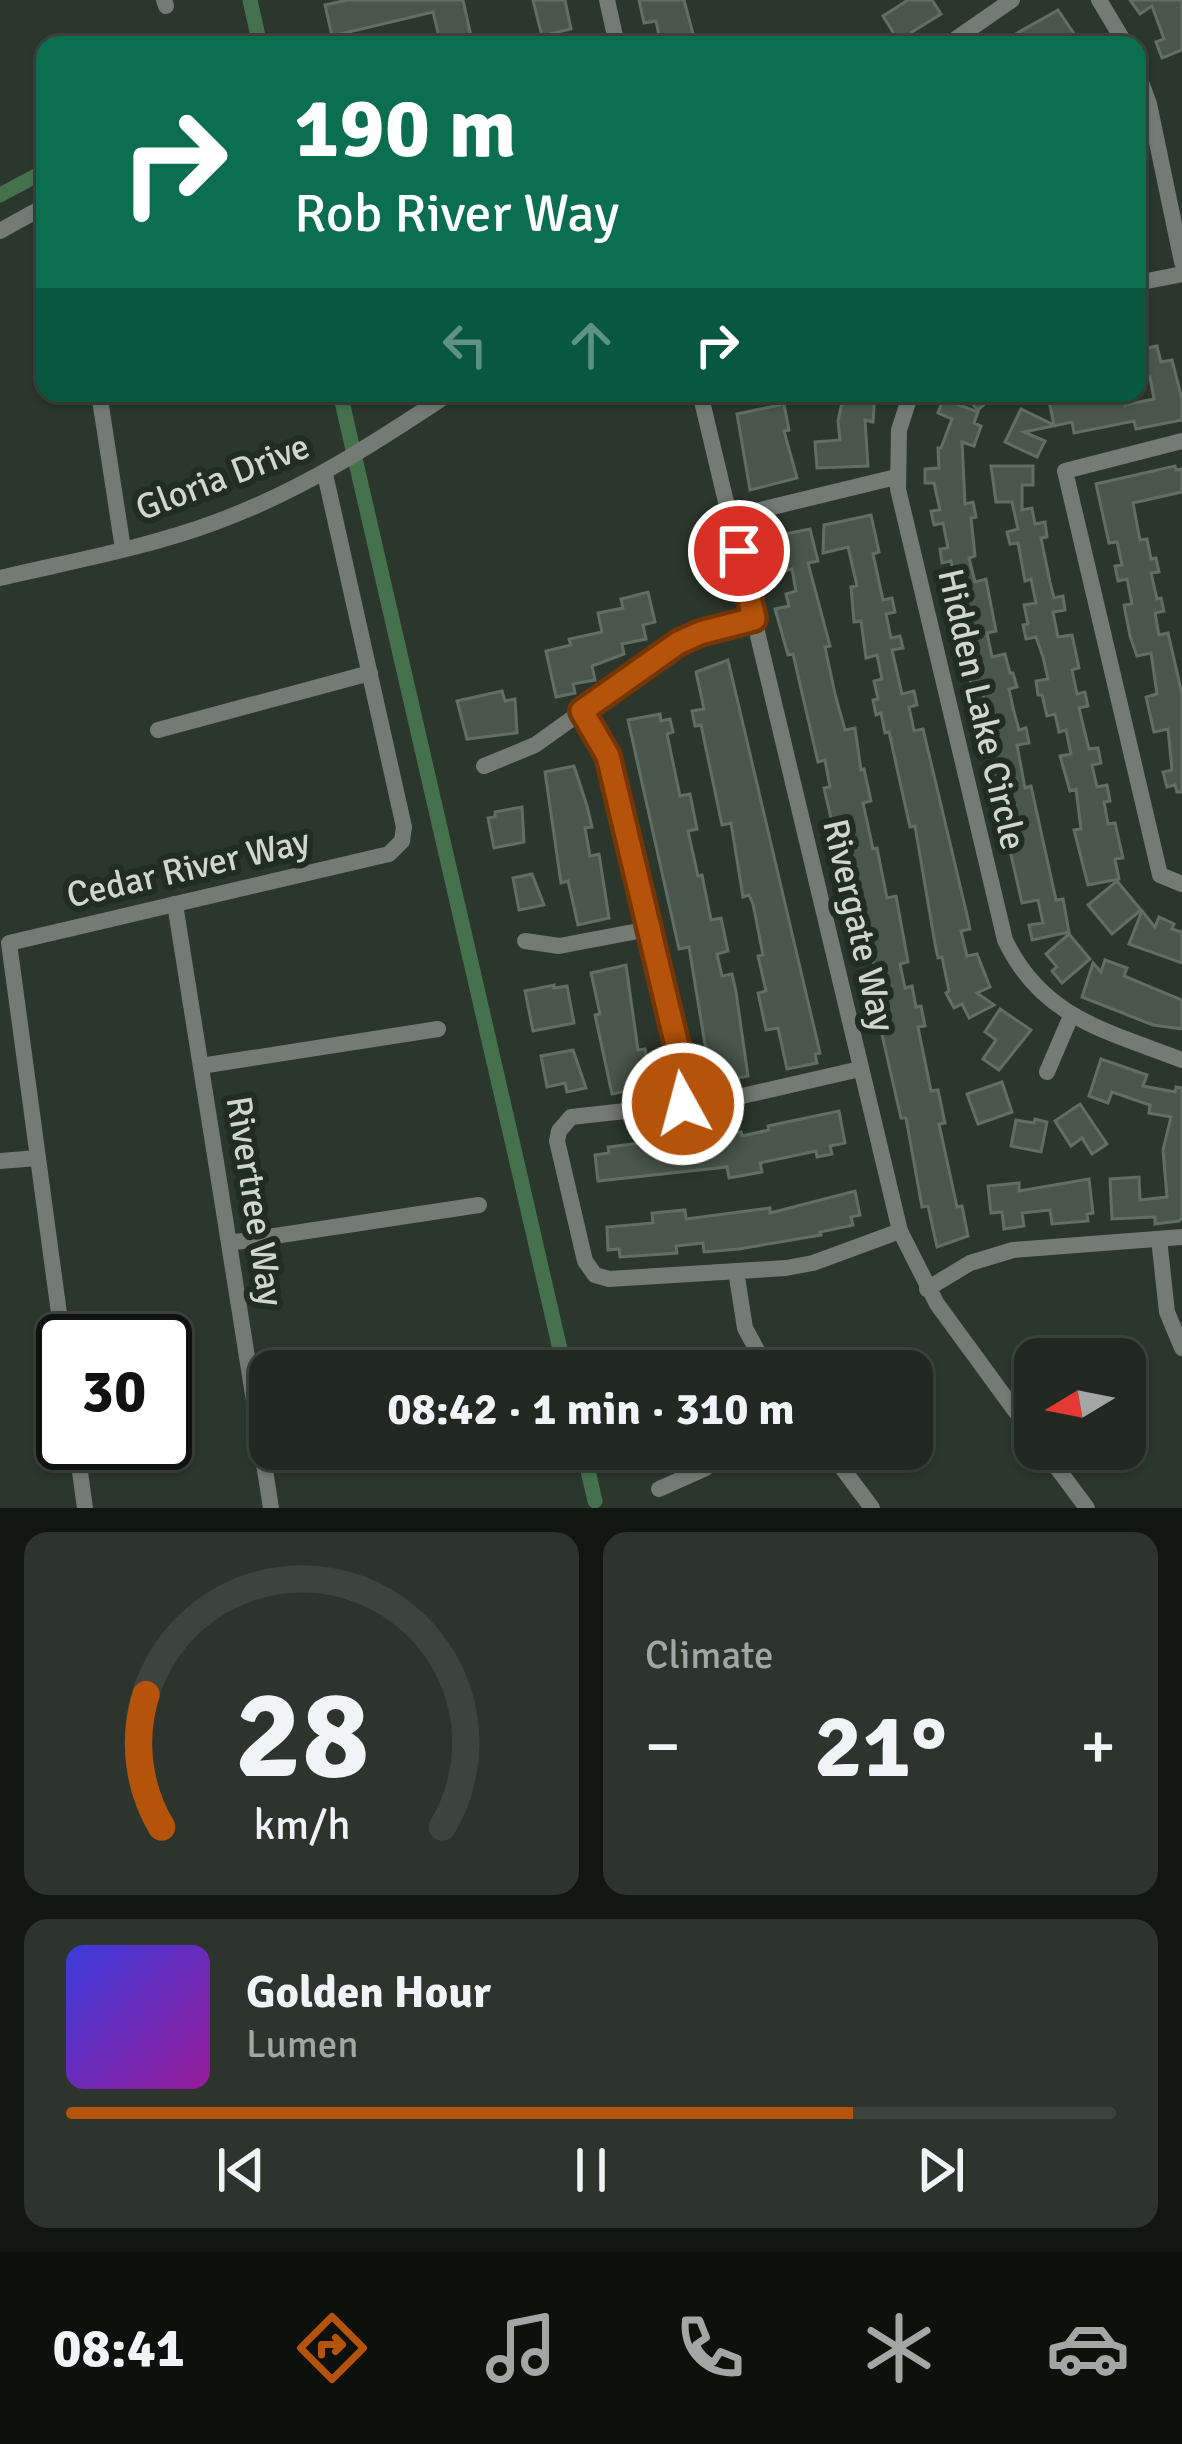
<!DOCTYPE html>
<meta charset="utf-8">
<style>
:root{--surface:#202821;--page:#2d342e;--text:#f1f3f6;--muted:#a2a6a5;--line:#3d443f;--accent:#b45309}
body{margin:0;font-family:Signika,sans-serif;background:var(--page);color:var(--text);height:100vh;display:flex;flex-direction:column;font-size:45px;white-space:nowrap}
*{box-sizing:border-box;margin:0}
p{font-size:39px;color:var(--muted)}
.icon{flex:none;width:66px;height:66px;fill:none;stroke:currentColor;stroke-width:2;stroke-linecap:round;stroke-linejoin:round}
.map{position:relative;height:1508px;overflow:hidden}
.drawer{display:flex;flex-direction:column;gap:24px;padding:24px;background:#121612;flex:1}
.drawer>*{flex:none}
.top-card{position:absolute;left:36px;top:36px;width:1110px;height:366px;border-radius:24px;box-shadow:0 3px 9px #0004,0 0 0 3px var(--line);background:#0b6e4f;color:#fff;overflow:hidden}
.needle{width:78px;rotate:260deg}
.buttons{position:absolute;left:1014px;top:1338px;display:grid;gap:24px}
.buttons a{display:grid;place-items:center;width:132px;height:132px;border-radius:24px;background:var(--surface);box-shadow:0 3px 9px #0004,0 0 0 3px var(--line);font-size:60px}
.speed{position:absolute;left:36px;top:1314px;display:flex;gap:24px;font-size:60px;font-weight:700;text-align:center}
.speed>*{display:grid;place-content:center;width:156px;height:156px;border-radius:50%;background:var(--surface);box-shadow:0 3px 9px #0004,0 0 0 3px var(--line);line-height:1}
.speed .limit{border:6px solid #111;border-radius:18px;background:#fff;color:#111}
.pin{position:absolute;display:grid;place-items:center;width:102px;height:102px;color:#fff;margin:-51px;border:6px solid #fff;border-radius:50%;box-shadow:0 3px 12px #0007}
.me{position:absolute;width:132px;margin:-66px;rotate:353deg;stroke-linejoin:round;filter:drop-shadow(0 0 9px #0008)}
.turn{display:flex;align-items:center;gap:42px;height:252px;padding:0 60px;font-size:54px}
.turn .icon{width:156px;height:156px;stroke-width:2.5}
.turn b{display:block;font-size:84px;line-height:102px}
.lanes{display:flex;align-items:center;height:114px;padding:0 60px;background:#0003;justify-content:center;gap:60px;direction:ltr}
.lanes .off{opacity:.35}
.big{font-size:90px;font-weight:700;line-height:1.1}
.drawer .widget{flex:1;display:flex;flex-direction:column;justify-content:center;gap:18px;min-width:0;padding:0 42px;border-radius:24px;background:var(--page)}
.drawer .dial{align-items:center;gap:0}
.dial svg{height:312px;overflow:visible;fill:none;stroke:var(--line);stroke-width:7;stroke-linecap:round;text-anchor:middle}
.dial text{fill:var(--text);stroke:none}
.song{display:flex;align-items:center;gap:36px}
.cover{width:144px;height:144px;border-radius:18px;background:linear-gradient(135deg,hsl(240 70% 55%),hsl(300 70% 35%))}
.played{height:12px;border-radius:6px;background:linear-gradient(90deg,var(--accent) 75%,var(--line) 75%)}
.keys{display:flex;justify-content:space-around;direction:ltr}
.heat{display:flex;justify-content:space-between;align-items:center;font-size:66px;direction:ltr}
.drawer .tiles{flex:1;display:grid;gap:24px;grid-template-columns:1fr 1fr}
.widget:last-child{grid-column:span 2}
.trip{position:absolute;left:249px;top:1350px;width:684px;height:120px;border-radius:24px;background:var(--surface);box-shadow:0 3px 9px #0004,0 0 0 3px var(--line);font-weight:700;line-height:120px;text-align:center}
.tabs{display:flex;height:192px;justify-content:space-around;align-items:center;background:#0d100d;color:var(--muted)}
.tabs .icon{width:84px;height:84px}
.tabs .selected{color:var(--accent)}
.tabs b{font-size:54px;color:var(--text)}
.map>svg:first-child{display:block}
.lines{fill:none;stroke-linecap:round;stroke-linejoin:round}
.canal{stroke:#45724d;stroke-width:15}
.building{fill:#49564b;stroke:#616e63;stroke-width:3}
.minor{stroke:#747a74;stroke-width:16}
.route-casing{stroke:#753606;stroke-width:30}
.route{stroke:#b45309;stroke-width:21}
.labels{text-anchor:middle;stroke-width:12;stroke-linejoin:round;paint-order:stroke}
.street-label{font-size:36px;fill:#cfd6d0;stroke:#212c22}
</style>
<div class="map">
<svg width="1182" height="1508" viewBox="0 0 1182 1508">
<rect width="100%" height="100%" fill="#2b362c"/>
<g class="lines">
<!-- canal -->
<g class="canal">
<polyline points="250,0 260,45"/>
<polyline points="0,195 45,171"/>
<polyline points="340,393 565,1371"/>
<polyline points="583,1449 595,1501"/>
</g>
</g>
<!-- building -->
<g class="building">
<polygon points="348,0 463,0 473,45 441,45 433,12 332,36 325,5"/>
<polygon points="533,0 565,0 571,29 542,36"/>
<polygon points="639,0 684,0 696,45 661,45 656,21 644,23"/>
<polygon points="908,0 932,0 941,14 912,32 915,37 901,45 883,16"/>
<polygon points="1130,0 1182,0 1182,50 1162,58 1156,42 1164,39 1152,6 1140,14"/>
<polygon points="1058,10 1077,38 1065,45 1017,45 1012,36"/>
<polygon points="1157,346 1161,362 1172,360 1182,399 1182,420 1136,429 1134,421 1074,433 1072,422 1024,432 1045,441 1037,457 1005,442 1021,409 1054,425 1049,401 1099,393 1122,393 1125,405 1154,399 1150,377 1139,379 1137,350"/>
<polygon points="844,393 875,393 873,422 865,420 868,466 817,468 815,442 840,440 838,421"/>
<polygon points="962,393 997,393 978,410"/>
<polygon points="943,399 978,412 974,423 981,426 974,446 962,442 965,504 973,502 976,517 971,518 975,556 969,558 975,582 986,579 996,631 987,633 992,657 1005,654 1010,673 1013,673 1017,687 1009,689 1014,712 1019,730 1026,728 1029,743 1017,745 1025,788 1031,786 1056,900 1063,899 1069,932 1032,940 1029,925 1043,923 1038,900 1022,903 984,737 993,736 983,694 974,696 966,663 975,661 970,636 960,638 957,625 965,623 960,599 952,600 949,587 956,585 951,561 942,563 940,549 948,548 943,523 934,525 931,511 940,510 934,483 925,483 925,469 939,468 938,448 941,448 952,419 938,413"/>
<polygon points="784,404 789,430 784,431 797,478 750,490 737,414"/>
<polygon points="991,466 1033,466 1033,485 1022,485 1022,510 1032,508 1035,524 1045,522 1047,537 1041,538 1050,582 1054,598 1063,596 1065,610 1053,612 1058,637 1072,635 1079,668 1072,670 1077,694 1085,692 1088,706 1079,708 1085,733 1089,749 1098,748 1101,763 1092,765 1097,787 1107,785 1110,801 1104,802 1108,824 1115,823 1123,858 1115,859 1119,879 1088,885 1074,830 1081,829 1076,789 1070,791 1060,756 1071,754 1066,730 1059,732 1055,714 1047,716 1042,695 1038,695 1036,681 1048,679 1043,657 1036,637 1026,639 1023,625 1028,624 1024,605 1036,603 1031,579 1025,581 1018,543 1010,544 1007,532 1018,529 1012,502 996,502"/>
<polygon points="1175,466 1176,470 1182,469 1182,492 1133,503 1140,540 1147,539 1151,559 1156,558 1159,572 1151,573 1157,599 1161,598 1164,611 1155,613 1159,635 1168,633 1182,694 1182,792 1177,792 1175,785 1167,787 1163,772 1172,770 1168,729 1154,732 1146,697 1157,694 1151,653 1137,656 1130,636 1124,605 1132,604 1127,579 1118,581 1115,566 1122,565 1117,542 1109,543 1096,484"/>
<polygon points="871,515 879,552 873,554 883,600 892,598 895,612 886,614 891,638 900,636 903,648 892,650 902,694 914,691 917,705 909,707 914,731 923,729 967,915 970,929 961,931 967,956 977,954 990,987 977,993 994,1005 969,1018 962,1004 954,1008 946,993 949,991 942,957 938,958 935,944 915,826 910,827 889,732 885,733 881,713 876,715 873,700 878,699 874,681 882,679 877,655 866,658 861,621 854,622 851,587 857,586 848,547 823,553 824,525"/>
<polygon points="810,529 818,561 808,563 830,646 825,647 835,694 845,730 855,728 861,770 864,769 871,801 863,803 873,849 877,848 887,898 896,896 908,962 900,964 905,988 912,986 916,1007 921,1006 925,1026 918,1027 931,1091 938,1090 945,1123 939,1124 957,1207 962,1206 968,1236 937,1247 928,1206 922,1207 906,1118 901,1118 876,1008 872,990 879,988 872,956 864,958 859,935 865,933 860,911 853,913 824,788 830,787 825,760 818,762 793,654 788,655 775,609 789,606 786,594 796,591 792,569 771,574 765,545 777,543 775,536"/>
<polygon points="648,592 655,622 643,625 646,639 622,644 624,654 592,666 595,680 573,684 575,693 556,697 546,651 571,645 569,639 602,632 598,613 623,608 621,599"/>
<polygon points="728,660 820,1053 815,1054 817,1063 787,1069 778,1028 766,1030 758,993 766,991 758,956 763,955 753,904 749,895 743,897 731,823 722,825 701,725 695,726 692,711 704,709 696,672"/>
<polygon points="502,691 505,701 515,699 517,733 467,739 457,701"/>
<polygon points="660,714 661,721 670,719 673,732 667,734 680,796 690,794 697,829 688,831 698,876 702,875 711,920 721,918 728,951 717,954 722,976 732,974 736,992 748,1076 718,1082 716,1073 710,1075 689,947 679,949 628,720"/>
<polygon points="574,766 587,806 592,827 585,828 590,856 599,854 609,918 578,925 568,881 561,883 545,772"/>
<polygon points="522,807 524,842 494,848 488,818 495,817 495,812"/>
<polygon points="532,874 544,905 519,910 513,878"/>
<polygon points="1117,881 1141,910 1112,934 1088,905"/>
<polygon points="1142,911 1155,927 1159,917 1174,924 1172,929 1182,932 1182,963 1129,944"/>
<polygon points="1069,934 1090,959 1062,983 1052,971 1057,967 1046,954"/>
<polygon points="1105,960 1127,968 1124,976 1182,1000 1182,1029 1153,1025 1082,997 1093,963 1101,972"/>
<polygon points="626,965 638,1050 645,1049 650,1073 638,1076 640,1088 612,1094 595,1015 600,1014 591,973"/>
<polygon points="554,985 554,988 567,986 574,1023 533,1031 525,991"/>
<polygon points="1000,1009 1031,1030 999,1070 983,1059 996,1040 985,1032"/>
<polygon points="573,1050 586,1088 567,1092 565,1083 547,1087 541,1056"/>
<polygon points="1101,1059 1147,1075 1143,1086 1175,1092 1176,1087 1182,1088 1182,1218 1179,1221 1155,1224 1155,1217 1112,1219 1110,1179 1139,1177 1140,1200 1167,1197 1163,1150 1171,1117 1149,1113 1150,1105 1112,1092 1108,1103 1089,1096"/>
<polygon points="1002,1082 1012,1112 978,1124 967,1094"/>
<polygon points="1080,1104 1107,1144 1092,1154 1082,1138 1071,1146 1055,1121"/>
<polygon points="839,1111 845,1143 830,1146 832,1154 817,1157 816,1151 760,1163 762,1172 729,1178 727,1167 598,1181 595,1155 609,1153 608,1147 658,1141 658,1147 741,1132 742,1136 769,1130 768,1126"/>
<polygon points="1035,1119 1047,1122 1041,1152 1011,1146 1016,1120 1034,1123"/>
<polygon points="1089,1179 1093,1213 1087,1214 1088,1221 1052,1224 1050,1210 1022,1213 1024,1226 1004,1229 1002,1212 991,1213 988,1186 1019,1183 1019,1191"/>
<polygon points="855,1191 860,1215 851,1217 853,1225 820,1232 821,1235 739,1249 704,1252 703,1243 676,1246 677,1253 650,1255 620,1257 619,1249 608,1250 607,1227 653,1223 652,1213 685,1210 686,1219 770,1208 770,1213"/>
</g>
<g class="lines">
<!-- minor -->
<g class="minor">
<polyline points="164,0 166,6"/>
<polyline points="607,0 617,45"/>
<polyline points="1099,0 1126,45"/>
<polyline points="947,45 1012,0"/>
<polyline points="1137,71 1149,104 1182,262"/>
<polyline points="0,231 45,206"/>
<polyline points="1137,283 1182,274"/>
<polyline points="99,393 123,549"/>
<polyline points="700,393 900,1231 937,1304 1035,1438"/>
<path d="M911 393 899 430 898 489 1005 940C1042 1018 1107 1031 1182 1060"/>
<polyline points="1182,441 1065,471 1160,875 1182,884"/>
<polyline points="731,517 896,477"/>
<path d="M0 578C72 561 146 548 216 522 301 491 375 443 450 393"/>
<polyline points="582,711 608,756 682,1067 683,1104"/>
<polyline points="158,730 370,673"/>
<polyline points="484,766 535,745 678,643 700,633 755,619"/>
<polyline points="175,904 271,1508"/>
<polyline points="525,941 559,946 649,929"/>
<polyline points="201,1066 438,1029"/>
<polyline points="860,1069 725,1100 571,1117 559,1131 557,1141 585,1261 595,1275 609,1279 786,1268 813,1263 900,1231"/>
<polyline points="1047,1072 1071,1016"/>
<polyline points="0,1161 38,1158"/>
<polyline points="1159,1239 1167,1312 1182,1348"/>
<polyline points="229,1243 479,1205"/>
<polyline points="736,1271 745,1328 768,1371"/>
<polyline points="927,1289 970,1263 1013,1250 1182,1237"/>
<polyline points="63,1343 9,943 389,854 402,841 404,827 325,474"/>
<polyline points="76,1443 85,1508"/>
<polyline points="828,1449 872,1508"/>
<polyline points="1043,1449 1087,1508"/>
<polyline points="659,1489 704,1469 732,1449"/>
</g>
</g>
<g class="lines">
<!-- route casing -->
<g class="route-casing">
<polyline id="route" points="683,1104 682,1067 608,756 582,711 678,643 700,633 754,619 739,551"/>
</g>
<!-- route -->
<use href="#route" class="route"/>
</g>
<g class="labels">
<!-- street labels -->
<g class="street-label">
<text transform="translate(222 476) rotate(-21)" y="13">Gloria Drive</text>
<text transform="translate(983 709) rotate(77)" y="13">Hidden Lake Circle</text>
<text transform="translate(188 867) rotate(-13)" y="13">Cedar River Way</text>
<text transform="translate(860 925) rotate(77)" y="13">Rivergate Way</text>
<text transform="translate(256 1201) rotate(81)" y="13">Rivertree Way</text>
</g>
</g>
</svg>
<div class="buttons">
<a><svg class="needle" viewBox="-14 -14 28 28"><path d="M0-13l5 13h-10z" fill="#e53935"/><path d="M0 13l5-13h-10z" fill="#a2a6a5"/></svg></a>
</div>
<div class="speed"><div class="limit">30</div></div>
<div class="pin" style="left:739px;top:551px;background:#d93025"><svg class="icon" aria-label="arrive" viewBox="0 0 24 24"><path d="M6 21V4h12l-3 4 3 4H6"/></svg></div>
<svg class="me" style="left:683px;top:1104px" viewBox="-20 -20 40 40"><circle r="17" fill="#b45309" stroke="#fff" stroke-width="3"/><path d="M0-11L8 9 0 5-8 9z" fill="#fff"/></svg>
<div class="trip">08:42 · 1 min · 310 m</div>
<div class="top-card">
<div class="turn"><svg class="icon" aria-label="right" viewBox="0 0 24 24"><path d="M7 20v-9h11M14 6l5 5-5 5"/></svg><div><b>190 m</b>Rob River Way</div></div>
<div class="lanes"><svg class="icon off" aria-label="left" viewBox="0 0 24 24"><path d="M17 20v-9H6M10 6l-5 5 5 5"/></svg><svg class="icon off" aria-label="ahead" viewBox="0 0 24 24"><path d="M12 20V5M6 11l6-6 6 6"/></svg><svg class="icon" aria-label="right" viewBox="0 0 24 24"><path d="M7 20v-9h11M14 6l5 5-5 5"/></svg></div>
</div>
</div>
<section class="drawer">
<div class="tiles">
<div class="widget dial"><svg viewBox="0 0 100 80">
<path d="M14 69A42 42 0 1 1 86 69"/>
<path d="M14 69A42 42 0 0 1 10 35" stroke="#b45309"/>
<text x="50" y="56" font-size="32" font-weight="700">28</text>
<text x="50" y="72" font-size="11">km/h</text>
</svg></div>
<div class="widget"><p>Climate</p>
<div class="heat"><a>−</a><b class="big">21°</b><a>+</a></div>
</div>
<div class="widget">
<div class="song"><i class="cover"></i><div><b>Golden Hour</b><p>Lumen</p></div></div>
<div class="played"></div>
<div class="keys"><svg class="icon" aria-label="previous" viewBox="0 0 24 24"><path d="M18 5L8 12l10 7zM5 5v14"/></svg><svg class="icon" aria-label="pause" viewBox="0 0 24 24"><path d="M8 5v14M16 5v14"/></svg><svg class="icon" aria-label="next" viewBox="0 0 24 24"><path d="M6 5l10 7-10 7zM19 5v14"/></svg></div>
</div>
</div>
</section>
<nav class="tabs">
<b>08:41</b>
<svg class="icon selected" aria-label="directions" viewBox="0 0 24 24"><path d="M12 3l9 9-9 9-9-9zM9 14v-3h6M13 9l2 2-2 2"/></svg>
<svg class="icon" aria-label="music" viewBox="0 0 24 24"><path d="M9 18V5l10-2v13"/><circle cx="6" cy="18" r="3"/><circle cx="16" cy="16" r="3"/></svg>
<svg class="icon" aria-label="phone" viewBox="0 0 24 24"><path d="M5 4h4l2 5-3 2q2 4 5 5l2-3 5 2v4C11 20 4 13 5 4z"/></svg>
<svg class="icon" aria-label="climate" viewBox="0 0 24 24"><path d="M12 3v18M4 7l16 10M4 17L20 7"/></svg>
<svg class="icon" aria-label="car" viewBox="0 0 24 24"><path d="M5 17H2v-5l4-1 3-4h7l3 4 3 1v5h-3M9 17h6M6 11h13"/><circle cx="7" cy="17" r="2"/><circle cx="17" cy="17" r="2"/></svg>
</nav>
